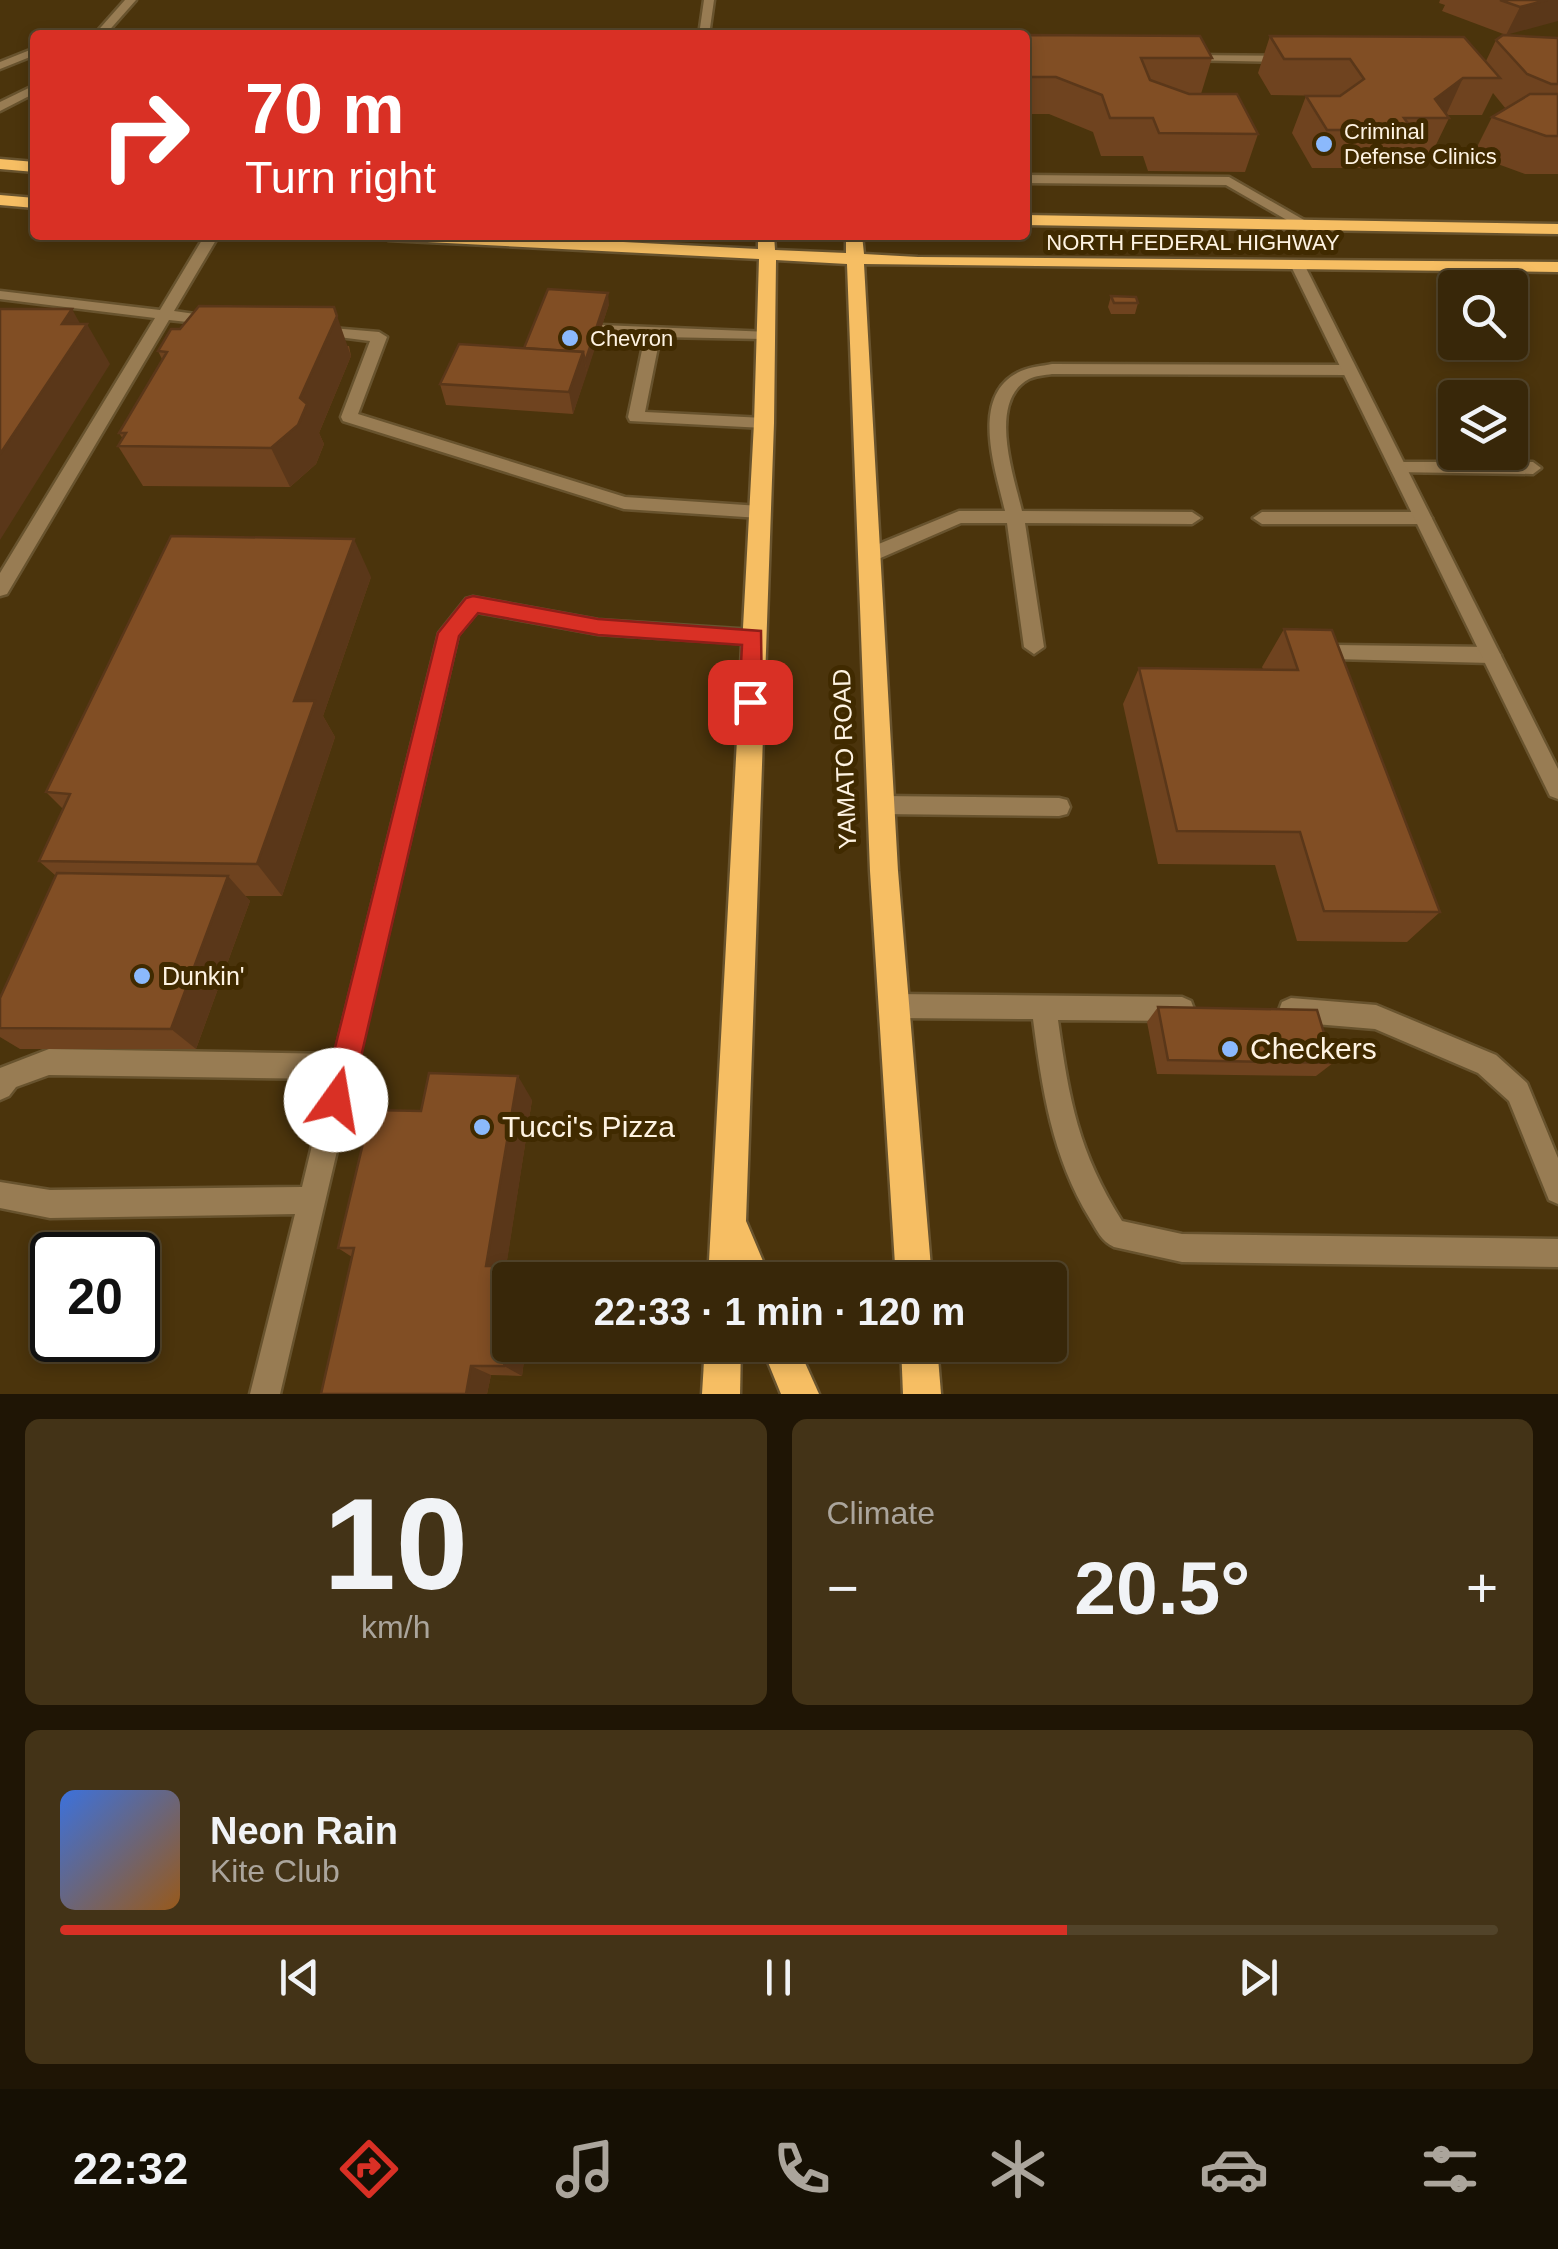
<!DOCTYPE html>
<meta charset="utf-8">
<style>
:root{--surface:#382709;--page:#433317;--text:#f1f3f6;--muted:#aba59c;--line:#52442a;--accent:#d93025}
body{margin:0;font-family:Helvetica,sans-serif;background:var(--page);color:var(--text);height:100vh;display:flex;flex-direction:column;font-size:38px;white-space:nowrap}
*{box-sizing:border-box;margin:0}
p{font-size:32px;color:var(--muted)}
.icon{flex:none;width:55px;height:55px;fill:none;stroke:currentColor;stroke-width:2;stroke-linecap:round;stroke-linejoin:round}
.map{position:relative;height:1394px;overflow:hidden}
.side{display:flex;flex-direction:column;gap:25px;padding:25px;background:#1f1505;flex:1}
.side>*{flex:none}
.banner{position:absolute;left:30px;top:30px;width:1000px;height:210px;border-radius:10px;box-shadow:0 5px 15px #0003,0 0 0 2px var(--line);background:#d93025;color:#fff;overflow:hidden}
.tools{position:absolute;left:1438px;top:270px;display:grid;gap:20px}
.tools a{display:grid;place-items:center;width:90px;height:90px;border-radius:10px;background:var(--surface);box-shadow:0 5px 15px #0003,0 0 0 2px var(--line);font-size:50px}
.speed{position:absolute;left:30px;top:1232px;display:flex;gap:20px;font-size:50px;font-weight:700;text-align:center}
.speed>*{display:grid;place-content:center;width:130px;height:130px;border-radius:50%;background:var(--surface);box-shadow:0 5px 15px #0003,0 0 0 2px var(--line);line-height:1}
.speed .limit{border:5px solid #111;border-radius:15px;background:#fff;color:#111}
.pin{position:absolute;display:grid;place-items:center;width:85px;height:85px;color:#fff;margin:-42px;border-radius:20px;box-shadow:0 5px 15px #0006}
.me{position:absolute;width:110px;margin:-55px;rotate:13deg;stroke-linejoin:round;filter:drop-shadow(0 0 8px #0008)}
.turn{display:flex;align-items:center;gap:35px;height:210px;padding:0 50px;font-size:45px}
.turn .icon{width:130px;height:130px;stroke-width:2.5}
.turn b{display:block;font-size:70px;line-height:85px}
.big{font-size:75px;font-weight:700;line-height:1.1}
.side .tile{flex:1;display:flex;flex-direction:column;justify-content:center;gap:15px;min-width:0;padding:0 35px;border-radius:15px;background:var(--page)}
.side .dial{align-items:center;gap:0}
.dial b{font-size:130px;line-height:1}
.song{display:flex;align-items:center;gap:30px}
.cover{width:120px;height:120px;border-radius:15px;background:linear-gradient(135deg,hsl(220 70% 55%),hsl(30 70% 35%))}
.played{height:10px;border-radius:5px;background:linear-gradient(90deg,var(--accent) 70%,var(--line) 70%)}
.keys{display:flex;justify-content:space-around;direction:ltr}
.heat{display:flex;justify-content:space-between;align-items:center;font-size:55px;direction:ltr}
.side .tiles{flex:1;display:grid;gap:25px;grid-template-columns:1fr 1fr}
.tile:last-child{grid-column:span 2}
.trip{position:absolute;left:492px;top:1262px;width:575px;height:100px;border-radius:10px;background:var(--surface);box-shadow:0 5px 15px #0003,0 0 0 2px var(--line);font-weight:700;line-height:100px;text-align:center}
.tab-bar{display:flex;height:160px;justify-content:space-around;align-items:center;background:#161004;color:var(--muted)}
.tab-bar .icon{width:70px;height:70px}
.tab-bar .on{color:var(--accent)}
.tab-bar b{font-size:45px;color:var(--text)}
.map>svg:first-child{display:block}
.lines{fill:none;stroke-linecap:round;stroke-linejoin:round}
.service-casing{stroke:#68532e;stroke-width:5}
.minor-casing{stroke:#68532e;stroke-width:5}
.primary-casing{stroke:#68532e;stroke-width:5}
.service{fill:#987c53;fill-rule:evenodd}
.minor{fill:#987c53;fill-rule:evenodd}
.primary{fill:#f6be63;fill-rule:evenodd}
.wall{fill:#6f431f}
.shaded-wall{fill:#5a3719}
.building{fill:#814e24;stroke:#5a3719;stroke-width:2.5}
.route{fill:#d93025;stroke:#8d1f18;stroke-width:2.5}
.poi-dot{fill:#8bb9fc;stroke:#402a00;stroke-width:4}
.labels{text-anchor:middle;stroke-width:10;stroke-linejoin:round;paint-order:stroke}
.far-poi-label{font-size:22px;fill:#fef3e2;stroke:#402a00;text-anchor:start}
.far-street-label{font-size:22px;fill:#fef3e2;stroke:#402a00}
.street-label{font-size:25px;fill:#fef3e2;stroke:#402a00}
.poi-label{font-size:25px;fill:#fef3e2;stroke:#402a00;text-anchor:start}
.near-poi-label{font-size:30px;fill:#fef3e2;stroke:#402a00;text-anchor:start}
</style>
<div class="map">
<svg width="1558" height="1394" viewBox="0 0 1558 1394">
<rect width="100%" height="100%" fill="#4b340c"/>
<g class="lines">
<!-- service casing -->
<g class="service-casing">
<g id="service">
<polygon points="1185,55 1286,56 1292,59 1286,62 1181,60 1179,58"/>
<polygon points="1025,175 1229,177 1311,224 1299,227 1226,185 1025,183"/>
<polygon points="205,235 219,235 174,311 216,317 223,321 216,325 169,320 7,594 0,596 0,573 155,318 0,299 0,291 160,310"/>
<polygon points="601,325 772,332 772,338 767,339 660,337 645,412 764,418 772,423 764,428 630,421 628,417 645,336 596,332 594,329"/>
<polygon points="320,327 379,332 387,337 358,414 625,497 760,506 769,512 760,518 624,509 343,421 341,417 370,341 315,334 313,331"/>
<path d="M1052 364 1349 365 1357 370 1349 375 1052 374C1045 375 1035 376 1029 379 987 401 1014 477 1022 511L1192 512 1201 518 1192 524 1025 523 1044 647 1034 654 1024 647 1007 523H961L876 560H864L861 555 864 550 959 511H1005C996 471 968 394 1021 371 1030 367 1042 366 1052 364Z"/>
<polygon points="1398,462 1533,462 1541,468 1533,474 1392,472 1390,468"/>
<polygon points="1262,512 1423,512 1432,518 1423,524 1262,524 1253,518"/>
<polygon points="473,597 598,620 754,630 764,637 754,644 598,634 477,612 458,635 280,1394 250,1394 295,1214 50,1218 0,1208 0,1182 50,1190 302,1187 328,1079 49,1075 16,1087 9,1096 0,1100 0,1068 49,1049 335,1054 439,633 466,599"/>
<polygon points="1334,645 1491,647 1501,655 1491,663 1334,659 1324,652"/>
<polygon points="881,796 1059,798 1067,800 1070,807 1067,814 1059,816 881,814 873,812 870,805 873,798"/>
<path d="M894 994 1182 997 1191 1001 1194 1009 1191 1017 1182 1021 1058 1020C1069 1100 1078 1151 1122 1221L1182 1234 1558 1239V1267L1182 1262 1114 1247C1101 1241 1097 1230 1090 1219 1052 1157 1042 1089 1033 1019L894 1018 885 1014 882 1006 885 998Z"/>
<polygon points="1291,998 1376,1005 1496,1055 1527,1083 1558,1158 1558,1204 1549,1200 1509,1101 1478,1073 1375,1029 1291,1022 1282,1018 1279,1010 1282,1002"/>
</g>
</g>
<!-- minor casing -->
<g class="minor-casing">
<g id="minor">
<polygon points="125,0 136,0 105,35 94,35"/>
<polygon points="704,0 714,0 709,35 699,35"/>
<polygon points="35,48 35,55 0,69 0,62"/>
<polygon points="35,85 35,93 0,111 0,102"/>
<polygon points="1298,262 1305,266 1558,769 1558,799 1550,796 1291,266"/>
</g>
</g>
<!-- primary casing -->
<g class="primary-casing">
<g id="primary">
<polygon points="0,159 35,162 35,172 0,169"/>
<polygon points="0,195 35,198 35,208 0,205"/>
<polygon points="1025,215 1558,224 1558,234 1025,225"/>
<polygon points="380,235 489,235 758,249 758,235 774,235 775,250 846,253 846,235 862,235 864,254 918,257 1558,262 1558,272 864,264 898,871 932,1280 896,1280 870,871 847,264 776,260 774,423 746,1221 771,1280 708,1280 754,423 759,259 388,240"/>
<polygon points="705,1345 741,1345 740,1394 702,1394"/>
<polygon points="761,1345 797,1345 819,1394 781,1394"/>
<polygon points="901,1345 937,1345 941,1394 903,1394"/>
</g>
</g>
<!-- service -->
<use href="#service" class="service"/>
<!-- minor -->
<use href="#minor" class="minor"/>
<!-- primary -->
<use href="#primary" class="primary"/>
</g>
<!-- wall -->
<g class="wall">
<polygon points="1440,0 1558,0 1506,35 1442,11 1445,5 1439,3"/>
<polygon points="1025,35 1212,58 1201,94 1258,134 1245,172 1148,171 1143,156 1101,156 1093,132 1049,114 1025,114"/>
<polygon points="1270,36 1486,61 1496,40 1558,38 1558,174 1525,174 1473,155 1492,117 1506,109 1493,93 1482,115 1447,115 1449,118 1431,155 1401,155 1395,168 1312,168 1292,133 1306,96 1336,96 1271,95 1258,73"/>
<polygon points="1111,296 1138,303 1135,314 1111,314 1108,307"/>
<polygon points="609,304 573,414 446,405 440,384 524,348"/>
<polygon points="349,346 351,356 319,433 324,444 316,464 290,487 143,486 118,446 123,439 119,433 162,359 158,351"/>
<polygon points="371,577 323,716 335,737 282,896 245,896 250,901 196,1049 20,1049 0,1037 0,998 56,876 39,861 63,809 46,792"/>
<polygon points="1284,629 1440,912 1407,942 1297,941 1275,865 1158,864 1123,704 1139,668 1263,669 1262,667"/>
<polygon points="1158,1007 1333,1063 1316,1076 1157,1074 1147,1022"/>
<polygon points="532,1100 506,1266 510,1345 526,1345 522,1376 491,1375 487,1394 321,1394 352,1257 338,1248 421,1111"/>
</g>
<!-- shaded-wall -->
<g class="shaded-wall">
<polygon points="1547,0 1558,0 1558,21 1506,35 1520,7"/>
<polygon points="1463,78 1446,115 1435,99"/>
<polygon points="608,293 609,304 587,373 585,362"/>
<polygon points="334,307 351,356 319,433 324,444 316,464 290,487 271,448 300,398"/>
<polygon points="72,309 83,329 87,324 110,364 0,540 0,454 62,324"/>
<polygon points="583,352 587,373 573,414 569,392"/>
<polygon points="354,539 371,577 323,716 335,737 282,896 257,864 294,701"/>
<polygon points="228,876 250,901 196,1049 171,1029"/>
<polygon points="518,1076 532,1100 504,1281 486,1266"/>
<polygon points="520,1266 534,1280 518,1280"/>
<polygon points="510,1330 510,1345 526,1345 522,1376 504,1366"/>
<polygon points="471,1366 491,1375 487,1394 466,1394"/>
</g>
<!-- building -->
<g class="building">
<polygon points="1500,0 1547,0 1520,7"/>
<polygon points="1025,35 1200,36 1212,58 1141,58 1150,80 1189,94 1237,94 1258,134 1159,133 1153,118 1110,118 1102,95 1056,77 1025,77"/>
<polygon points="1503,35 1558,38 1558,84 1551,84 1527,74 1496,40"/>
<polygon points="1270,36 1464,37 1500,78 1463,78 1435,99 1449,118 1404,118 1413,130 1327,130 1306,96 1340,96 1364,79 1350,59 1284,59"/>
<polygon points="1530,94 1558,94 1558,136 1546,136 1492,117"/>
<polygon points="548,289 608,293 585,362 583,352 524,348"/>
<polygon points="1111,296 1136,297 1138,303 1114,303"/>
<polygon points="199,306 334,307 337,316 300,398 307,404 298,425 271,448 118,446 126,433 119,433 167,352 158,351 171,329 180,329"/>
<polygon points="0,309 72,309 62,324 87,324 0,454"/>
<polygon points="459,344 583,352 569,392 440,384"/>
<polygon points="171,536 354,539 294,701 315,701 257,864 39,861 70,794 46,792"/>
<polygon points="1284,629 1332,630 1440,912 1324,911 1300,832 1177,831 1139,668 1298,670"/>
<polygon points="57,873 228,876 171,1029 0,1028 0,998"/>
<polygon points="1158,1007 1317,1010 1333,1063 1168,1060"/>
<polygon points="429,1073 518,1076 486,1266 520,1266 518,1280 510,1280 510,1330 504,1366 471,1366 466,1394 321,1394 354,1248 338,1248 371,1110 421,1111"/>
</g>
<!-- route -->
<polygon class="route" points="473,596 598,619 761,631 762,702 750,711 739,702 742,645 598,635 478,613 459,636 351,1100 347,1110 336,1115 326,1110 322,1100 438,633 466,598"/>
<!-- markers -->
<g class="poi-dot">
<circle cx="1324" cy="144" r="10"/>
<circle cx="570" cy="338" r="10"/>
<circle cx="142" cy="976" r="10"/>
<circle cx="1230" cy="1049" r="10"/>
<circle cx="482" cy="1127" r="10"/>
</g>
<g class="labels">
<!-- far-poi labels -->
<g class="far-poi-label">
<text x="1344" y="139">Criminal<tspan x="1344" dy="25">Defense Clinics</tspan></text>
<text x="590" y="346">Chevron</text>
</g>
<!-- far-street labels -->
<g class="far-street-label">
<text x="1193" y="250">NORTH FEDERAL HIGHWAY</text>
</g>
<!-- street labels -->
<g class="street-label">
<text transform="translate(844 759) rotate(-92)" y="9">YAMATO ROAD</text>
</g>
<!-- poi labels -->
<g class="poi-label">
<text x="162" y="985">Dunkin'</text>
</g>
<!-- near-poi labels -->
<g class="near-poi-label">
<text x="1250" y="1059">Checkers</text>
<text x="502" y="1137">Tucci's Pizza</text>
</g>
</g>
</svg>
<div class="tools">
<a><svg class="icon" aria-label="search" viewBox="0 0 24 24"><circle cx="10" cy="10" r="6"/><path d="M15 15l6 6"/></svg></a>
<a><svg class="icon" aria-label="layers" viewBox="0 0 24 24"><path d="M12 4l9 5-9 5-9-5zM3 14l9 5 9-5"/></svg></a>
</div>
<div class="speed"><div class="limit">20</div></div>
<div class="pin" style="left:750px;top:702px;background:#d93025"><svg class="icon" aria-label="arrive" viewBox="0 0 24 24"><path d="M6 21V4h12l-3 4 3 4H6"/></svg></div>
<svg class="me" style="left:336px;top:1100px" viewBox="-20 -20 40 40"><circle r="19" fill="#fff"/><path d="M0-13L10 11 0 6-10 11z" fill="#d93025"/></svg>
<div class="trip">22:33 · 1 min · 120 m</div>
<div class="banner">
<div class="turn"><svg class="icon" aria-label="right" viewBox="0 0 24 24"><path d="M7 20v-9h11M14 6l5 5-5 5"/></svg><div><b>70 m</b>Turn right</div></div>
</div>
</div>
<section class="side">
<div class="tiles">
<div class="tile dial"><b>10</b><p>km/h</p></div>
<div class="tile"><p>Climate</p>
<div class="heat"><a>−</a><b class="big">20.5°</b><a>+</a></div>
</div>
<div class="tile">
<div class="song"><i class="cover"></i><div><b>Neon Rain</b><p>Kite Club</p></div></div>
<div class="played"></div>
<div class="keys"><svg class="icon" aria-label="previous" viewBox="0 0 24 24"><path d="M18 5L8 12l10 7zM5 5v14"/></svg><svg class="icon" aria-label="pause" viewBox="0 0 24 24"><path d="M8 5v14M16 5v14"/></svg><svg class="icon" aria-label="next" viewBox="0 0 24 24"><path d="M6 5l10 7-10 7zM19 5v14"/></svg></div>
</div>
</div>
</section>
<nav class="tab-bar">
<b>22:32</b>
<svg class="icon on" aria-label="directions" viewBox="0 0 24 24"><path d="M12 3l9 9-9 9-9-9zM9 14v-3h6M13 9l2 2-2 2"/></svg>
<svg class="icon" aria-label="music" viewBox="0 0 24 24"><path d="M9 18V5l10-2v13"/><circle cx="6" cy="18" r="3"/><circle cx="16" cy="16" r="3"/></svg>
<svg class="icon" aria-label="phone" viewBox="0 0 24 24"><path d="M5 4h4l2 5-3 2q2 4 5 5l2-3 5 2v4C11 20 4 13 5 4z"/></svg>
<svg class="icon" aria-label="climate" viewBox="0 0 24 24"><path d="M12 3v18M4 7l16 10M4 17L20 7"/></svg>
<svg class="icon" aria-label="car" viewBox="0 0 24 24"><path d="M5 17H2v-5l4-1 3-4h7l3 4 3 1v5h-3M9 17h6M6 11h13"/><circle cx="7" cy="17" r="2"/><circle cx="17" cy="17" r="2"/></svg>
<svg class="icon" aria-label="filters" viewBox="0 0 24 24"><path d="M4 7h16M4 17h16"/><circle cx="9" cy="7" r="2"/><circle cx="15" cy="17" r="2"/></svg>
</nav>
